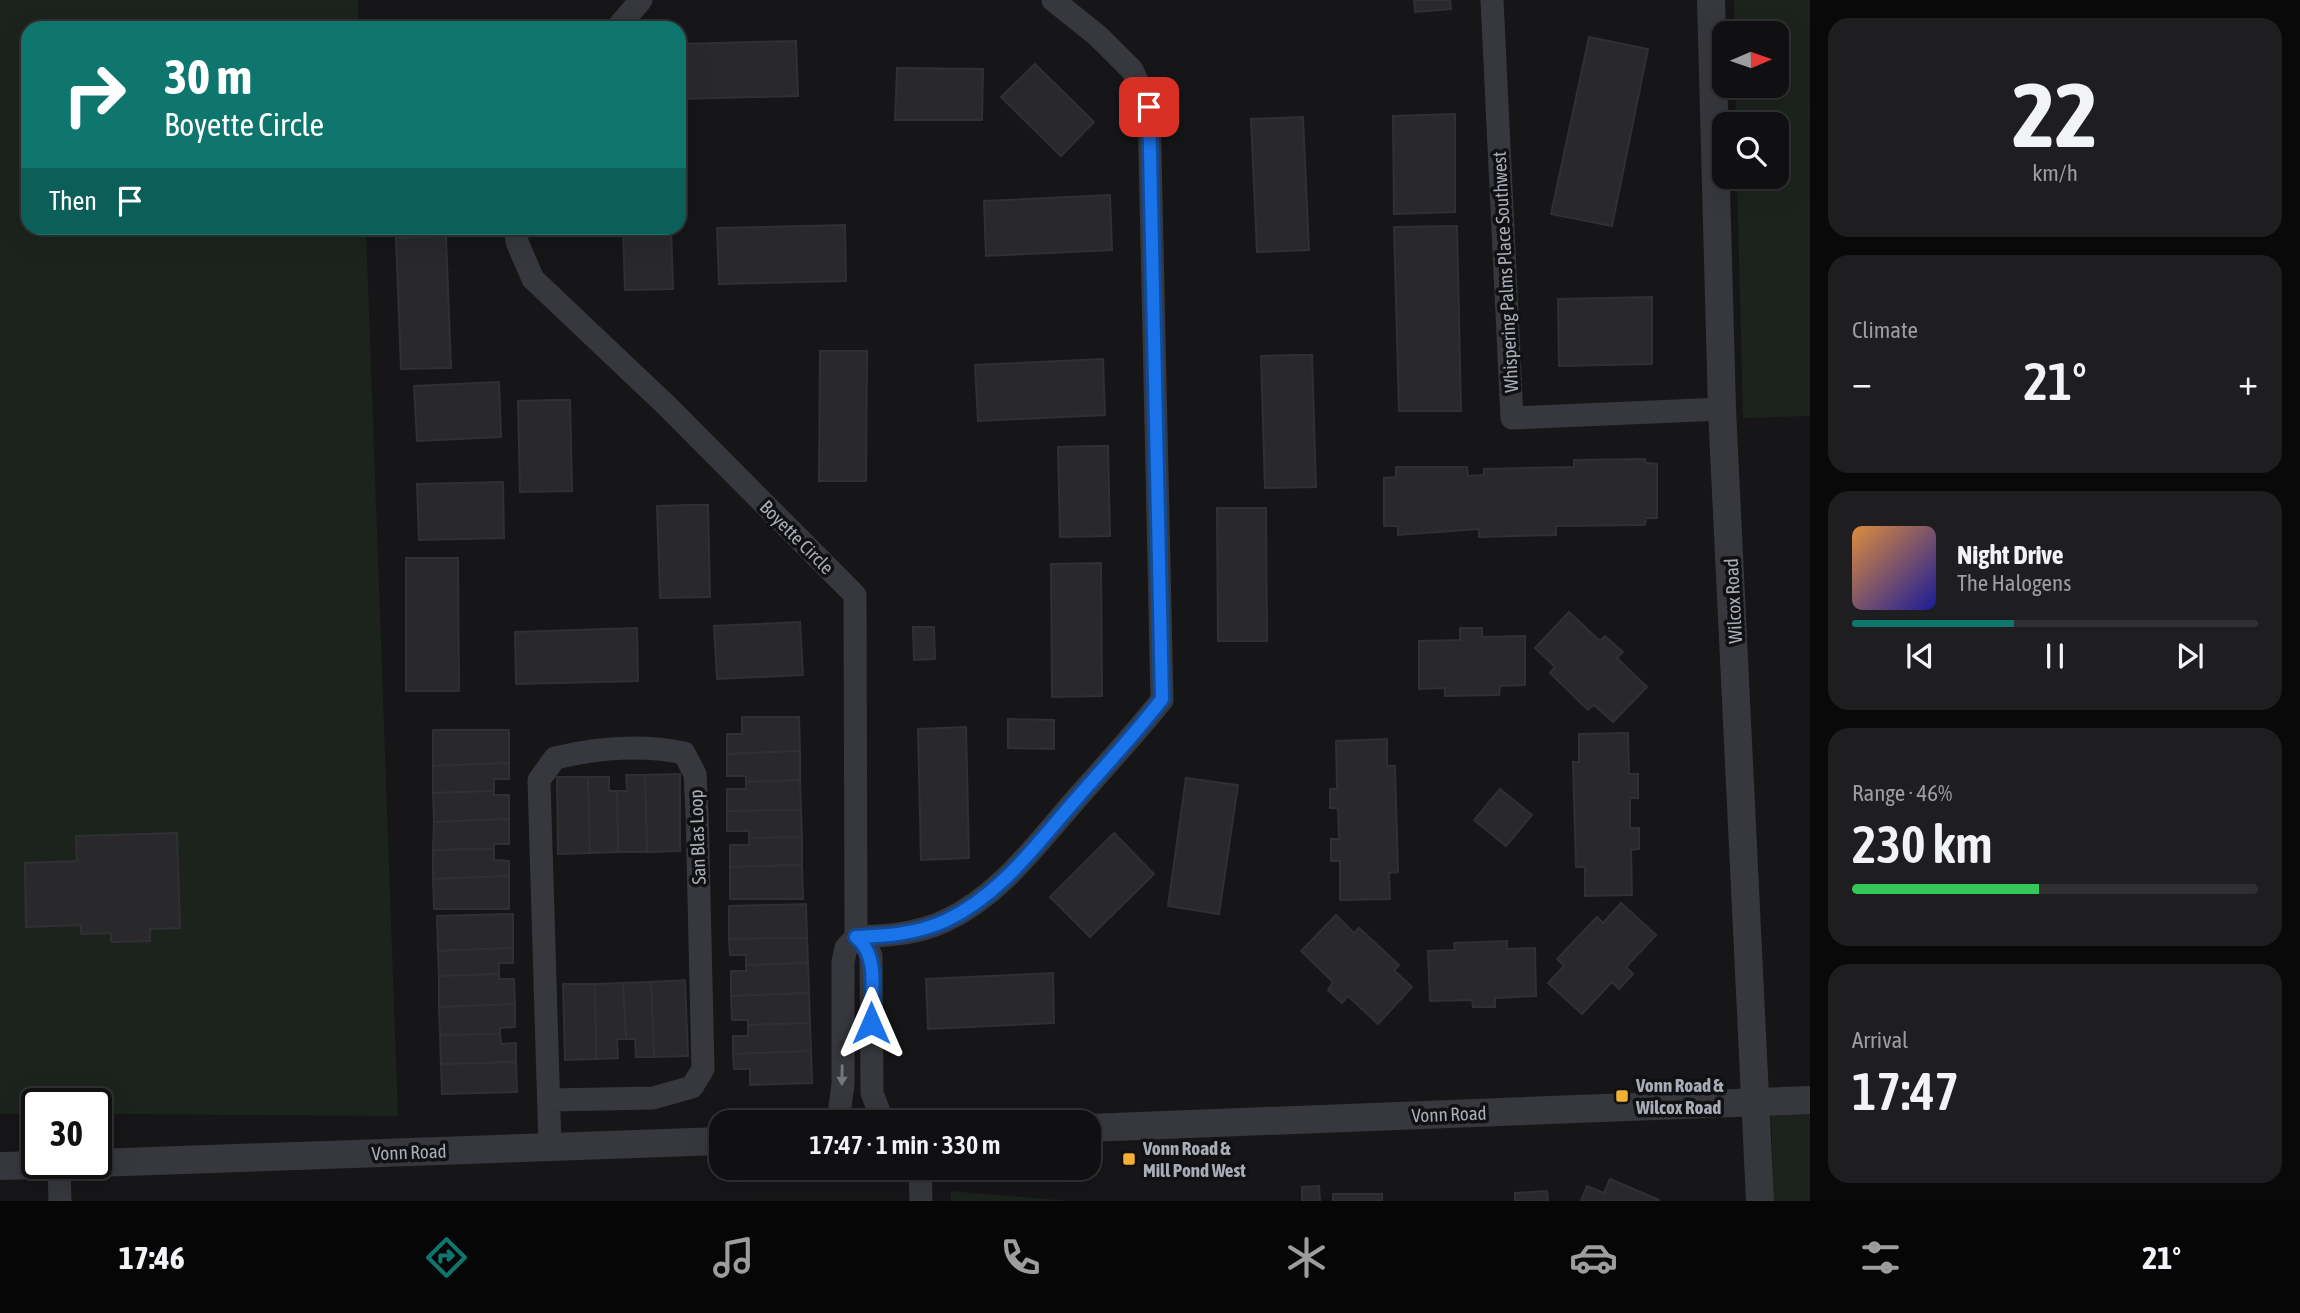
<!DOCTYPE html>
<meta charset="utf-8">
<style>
:root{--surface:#101012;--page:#1e1e20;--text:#f1f3f6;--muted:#9c9d9f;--line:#303032;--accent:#0f766e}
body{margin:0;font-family:"Asap Condensed",sans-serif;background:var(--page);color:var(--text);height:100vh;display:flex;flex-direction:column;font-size:26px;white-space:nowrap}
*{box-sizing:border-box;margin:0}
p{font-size:23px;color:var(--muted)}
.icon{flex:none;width:38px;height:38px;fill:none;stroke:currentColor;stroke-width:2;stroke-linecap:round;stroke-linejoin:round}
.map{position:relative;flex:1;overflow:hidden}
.sheet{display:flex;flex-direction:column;gap:18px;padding:18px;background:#09090a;width:490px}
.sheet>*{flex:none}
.hud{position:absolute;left:21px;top:21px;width:665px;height:214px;border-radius:21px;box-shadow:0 7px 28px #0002,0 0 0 2px var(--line);background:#0f766e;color:#fff;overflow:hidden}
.needle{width:46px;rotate:88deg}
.controls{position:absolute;left:1712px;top:21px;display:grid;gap:14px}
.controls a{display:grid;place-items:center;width:77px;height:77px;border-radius:14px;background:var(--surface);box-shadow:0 7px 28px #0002,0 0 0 2px var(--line);font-size:35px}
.speed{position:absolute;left:21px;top:1088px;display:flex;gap:14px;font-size:35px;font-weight:700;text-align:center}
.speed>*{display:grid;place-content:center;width:91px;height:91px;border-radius:50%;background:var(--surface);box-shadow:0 7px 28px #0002,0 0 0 2px var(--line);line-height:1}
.speed .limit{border:4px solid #111;border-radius:10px;background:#fff;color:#111}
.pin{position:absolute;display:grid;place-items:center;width:60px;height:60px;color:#fff;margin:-30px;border-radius:14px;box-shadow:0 4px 10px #0006}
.me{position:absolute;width:77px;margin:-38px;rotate:0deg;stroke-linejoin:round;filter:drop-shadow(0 0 5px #0008)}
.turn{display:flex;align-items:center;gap:24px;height:147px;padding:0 28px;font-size:32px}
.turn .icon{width:91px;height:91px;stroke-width:2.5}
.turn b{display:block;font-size:49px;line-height:60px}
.then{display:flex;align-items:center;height:66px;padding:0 28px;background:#0003;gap:14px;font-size:26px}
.big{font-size:52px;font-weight:600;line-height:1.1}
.sheet .card{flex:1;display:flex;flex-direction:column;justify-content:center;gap:10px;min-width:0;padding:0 24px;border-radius:21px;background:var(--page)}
.sheet .dial{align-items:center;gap:0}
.dial b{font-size:91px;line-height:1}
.song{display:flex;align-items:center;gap:21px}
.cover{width:84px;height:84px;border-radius:10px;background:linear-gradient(135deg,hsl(30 70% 55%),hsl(240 70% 35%))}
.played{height:7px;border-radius:4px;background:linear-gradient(90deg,var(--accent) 40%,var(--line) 40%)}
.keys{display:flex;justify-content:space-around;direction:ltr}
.heat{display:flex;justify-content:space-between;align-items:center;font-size:38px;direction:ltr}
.charge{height:10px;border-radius:5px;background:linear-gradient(90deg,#34c759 46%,var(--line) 0)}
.trip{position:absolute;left:709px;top:1110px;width:392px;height:70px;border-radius:21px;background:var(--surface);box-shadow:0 7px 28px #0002,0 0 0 2px var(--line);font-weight:600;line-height:70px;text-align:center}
.menu{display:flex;height:112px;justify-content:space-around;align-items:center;background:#060607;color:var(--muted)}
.menu .icon{width:49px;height:49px}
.menu .active{color:var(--accent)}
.menu b{font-size:32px;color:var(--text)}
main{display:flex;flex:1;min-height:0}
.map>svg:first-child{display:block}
.green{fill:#1c231d}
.building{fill:#29292c;stroke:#303034;stroke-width:2}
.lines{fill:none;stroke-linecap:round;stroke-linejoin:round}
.minor{stroke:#37383d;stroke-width:23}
.tertiary{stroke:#37383d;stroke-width:28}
.oneway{fill:#757881}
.route-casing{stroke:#114b97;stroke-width:18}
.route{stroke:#1a73e8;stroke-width:12}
.poi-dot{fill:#f2b134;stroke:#111113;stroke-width:2.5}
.labels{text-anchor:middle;stroke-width:7;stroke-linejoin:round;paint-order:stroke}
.street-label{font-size:19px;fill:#a8adb8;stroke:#111113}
.poi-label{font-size:19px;font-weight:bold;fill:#a8adb8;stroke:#111113;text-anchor:start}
</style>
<main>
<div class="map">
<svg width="1810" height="1201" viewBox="0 0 1810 1201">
<rect width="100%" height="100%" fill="#161618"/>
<!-- green -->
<g class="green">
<polygon points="0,0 358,0 359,28 28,28 28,228 366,228 398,1116 96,1114 96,1104 37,1104 37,1114 0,1114"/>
<polygon points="1734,0 1810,0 1810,416 1743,418 1737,177 1776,177 1776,124 1736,124 1735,86 1776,86 1776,33 1734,33"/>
<polygon points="1771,1114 1810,1114 1810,1201 1774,1201"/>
<polygon points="951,1191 1069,1201 951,1201"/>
</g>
<!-- building -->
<g class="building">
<polygon points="1414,0 1450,0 1451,9 1415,12"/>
<polygon points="533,22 533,28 408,28 408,26"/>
<polygon points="1589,37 1648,49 1612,226 1551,214"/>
<polygon points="796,41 798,96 679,99 679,44"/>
<polygon points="1035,64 1094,122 1061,156 1001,97"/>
<polygon points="897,68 983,69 982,120 895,120"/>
<polygon points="1455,114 1455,212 1394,214 1393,116"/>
<polygon points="1303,117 1309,250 1257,252 1251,119"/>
<polygon points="1110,195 1112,250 986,256 984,201"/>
<polygon points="845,225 846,281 719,284 717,228"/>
<polygon points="1457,226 1461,411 1399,411 1394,227"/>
<polygon points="623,228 671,228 673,289 625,290"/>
<polygon points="446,236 451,368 401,369 396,238"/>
<polygon points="1652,297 1652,364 1559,366 1558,299"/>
<polygon points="820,351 867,351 866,481 819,481"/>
<polygon points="1295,355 1312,355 1316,487 1265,488 1261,356"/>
<polygon points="1103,359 1105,415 978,421 975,365"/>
<polygon points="499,382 501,437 417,441 414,386"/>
<polygon points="553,400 570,400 572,491 520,492 518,401"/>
<polygon points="1091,446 1108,446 1110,536 1060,537 1058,447"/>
<polygon points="1645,459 1646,463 1657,464 1657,518 1646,518 1645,525 1556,526 1556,535 1479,537 1479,529 1398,535 1398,526 1384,526 1384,478 1396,477 1396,467 1467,467 1468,476 1484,475 1484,469 1574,467 1574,460"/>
<polygon points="503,482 504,538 419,540 417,484"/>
<polygon points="691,505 708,505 710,597 660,598 657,506"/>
<polygon points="1217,508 1266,508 1267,641 1218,641"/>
<polygon points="406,558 458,558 459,691 406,691"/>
<polygon points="1101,563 1102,696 1052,697 1051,564"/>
<polygon points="1569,612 1600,641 1605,636 1623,652 1617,658 1647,687 1613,722 1594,705 1588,710 1550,673 1555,667 1535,648"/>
<polygon points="800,622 803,675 717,679 714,626"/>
<polygon points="913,627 934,627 935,659 914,660"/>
<polygon points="637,628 638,681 516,684 515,632"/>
<polygon points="1460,628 1482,628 1482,637 1525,636 1525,685 1500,686 1499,695 1445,696 1445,688 1419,689 1419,641 1460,640"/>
<polygon points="742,717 799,717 800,751 727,754 727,734 742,734"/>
<polygon points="1008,719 1054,720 1054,749 1008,748"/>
<polygon points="966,727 969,858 921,860 918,729"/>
<polygon points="433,730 509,730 509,763 433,766"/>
<polygon points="1628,733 1629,774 1638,774 1638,798 1630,798 1630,828 1639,828 1639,849 1631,850 1632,895 1585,896 1585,867 1576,867 1573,762 1579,762 1579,734"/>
<polygon points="1387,739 1387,766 1395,766 1398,872 1389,873 1390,899 1340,900 1340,861 1331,861 1331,839 1339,839 1338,808 1330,808 1330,789 1337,789 1336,741"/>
<polygon points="800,751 800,780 746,782 746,776 727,776 727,754"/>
<polygon points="509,763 509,779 494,779 494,791 433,793 433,766"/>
<polygon points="680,774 680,851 647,852 645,775"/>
<polygon points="626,775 645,775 647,852 618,852 617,791 627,791"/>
<polygon points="557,777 588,777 590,853 558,854"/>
<polygon points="588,777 609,777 609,791 617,791 618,852 590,853"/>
<polygon points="1186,778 1238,785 1219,914 1168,906"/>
<polygon points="800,780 801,810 727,811 727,789 746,789 746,782"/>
<polygon points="1500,789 1532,815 1506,846 1474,820"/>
<polygon points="494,791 494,795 509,795 509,819 434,822 433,793"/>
<polygon points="801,810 802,837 749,838 749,831 727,831 727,811"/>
<polygon points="509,819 509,844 494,844 494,849 433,850 434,822"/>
<polygon points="177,833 180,928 150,929 150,941 111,942 111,933 81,934 81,925 26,927 25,863 77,861 76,836"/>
<polygon points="1114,833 1154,874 1090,937 1050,897"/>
<polygon points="802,837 802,865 730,867 730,845 749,845 749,838"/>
<polygon points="494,849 494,860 509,861 509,876 433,879 433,850"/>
<polygon points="802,865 803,899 730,899 730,867"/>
<polygon points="509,876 509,909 434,909 433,879"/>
<polygon points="1621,903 1656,935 1626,967 1633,974 1619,989 1612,982 1582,1014 1548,983 1564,966 1557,959 1597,917 1603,923"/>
<polygon points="806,904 807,938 729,939 729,906"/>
<polygon points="513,914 513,948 438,951 437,916"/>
<polygon points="1336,915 1354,933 1359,928 1399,965 1394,970 1412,987 1378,1024 1348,996 1342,1003 1328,990 1333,982 1301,951"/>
<polygon points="807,938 808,963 746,965 746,955 730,955 729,939"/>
<polygon points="1507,941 1507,949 1535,948 1536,996 1495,998 1495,1007 1473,1007 1472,1000 1430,1001 1428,951 1455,950 1454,943"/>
<polygon points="513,948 513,963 499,963 499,974 439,976 438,951"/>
<polygon points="808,963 809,993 731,996 731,971 746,971 746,965"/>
<polygon points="1053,973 1054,1023 928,1029 926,979"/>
<polygon points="499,974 499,979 514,979 515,1004 439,1007 439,976"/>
<polygon points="685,980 688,1056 654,1057 651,982"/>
<polygon points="651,982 654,1057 636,1057 635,1039 626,1039 623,983"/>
<polygon points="623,983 626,1039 617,1039 618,1058 596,1059 595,984"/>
<polygon points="563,984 595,984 596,1059 565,1060"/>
<polygon points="809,993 810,1023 748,1025 748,1020 732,1020 731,996"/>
<polygon points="515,1004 515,1027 500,1028 500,1034 440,1035 439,1007"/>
<polygon points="810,1023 811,1051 733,1054 733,1036 748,1036 748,1025"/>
<polygon points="500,1034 501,1044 516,1043 516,1062 441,1064 440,1035"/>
<polygon points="811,1051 812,1083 750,1085 750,1069 734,1069 733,1054"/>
<polygon points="516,1062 517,1092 442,1094 441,1064"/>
<polygon points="1610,1179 1659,1200 1659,1201 1581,1201 1587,1186 1604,1193"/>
<polygon points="1319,1186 1320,1201 1302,1201 1302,1187"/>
<polygon points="1547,1191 1548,1201 1515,1201 1515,1193"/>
<rect x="1333" y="1194" width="49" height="7"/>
</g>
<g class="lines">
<!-- minor -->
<g class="minor">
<polyline points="1492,0 1512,418 1722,409"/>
<polyline points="617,28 641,0"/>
<path d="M516 228 517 242 533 279 666 405 855 595 856 937C886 936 917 934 945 921 1001 895 1038 842 1078 797 1106 765 1135 734 1162 700L1149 107 1132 70 1098 36 1053 0"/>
<polyline points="838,1122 843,1084 843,962 846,948 856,937 866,945 871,956 872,1093 883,1122"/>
<path d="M550 1147 539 780 555 758C597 748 641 744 684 753L695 774 697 812 703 1069 692 1087 653 1098 551 1100"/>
<polyline points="59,1165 60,1201"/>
<polyline points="920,1167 921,1201"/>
</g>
<!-- tertiary -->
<g class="tertiary">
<polyline points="1711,0 1722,409 1760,1201"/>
<polyline points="1088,1128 1810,1100"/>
<polyline points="96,1163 721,1141"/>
<polyline points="0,1166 81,1164"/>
</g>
</g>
<!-- one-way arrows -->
<defs><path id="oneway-solid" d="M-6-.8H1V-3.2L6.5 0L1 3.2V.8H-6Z" transform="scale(1.75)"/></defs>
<use class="oneway" href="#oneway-solid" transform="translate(842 1075) rotate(91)"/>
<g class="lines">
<!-- route casing -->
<g class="route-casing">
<path id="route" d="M871 1023C871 995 880 956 856 937 886 936 916 934 945 921 1001 895 1038 842 1078 797 1106 765 1135 734 1162 699L1149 107"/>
</g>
<!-- route -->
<use href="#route" class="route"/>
</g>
<!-- markers -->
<g class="poi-dot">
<rect x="1615" y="1089" width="14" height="14" rx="3.5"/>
<rect x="1122" y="1152" width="14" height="14" rx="3.5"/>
</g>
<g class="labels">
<!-- street labels -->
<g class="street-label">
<text transform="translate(1505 272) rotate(-93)" y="7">Whispering Palms Place Southwest</text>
<text transform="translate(797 537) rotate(45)" y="7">Boyette Circle</text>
<text transform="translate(1733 601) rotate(-93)" y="7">Wilcox Road</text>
<text transform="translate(697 837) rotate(-92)" y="7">San Blas Loop</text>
<text transform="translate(1449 1114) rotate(-2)" y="7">Vonn Road</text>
<text transform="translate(409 1152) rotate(-2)" y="7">Vonn Road</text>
</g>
<!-- poi labels -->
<g class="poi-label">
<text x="1636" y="1092">Vonn Road &amp;<tspan x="1636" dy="22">Wilcox Road</tspan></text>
<text x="1143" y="1155">Vonn Road &amp;<tspan x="1143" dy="22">Mill Pond West</tspan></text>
</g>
</g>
</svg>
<div class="controls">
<a><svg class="needle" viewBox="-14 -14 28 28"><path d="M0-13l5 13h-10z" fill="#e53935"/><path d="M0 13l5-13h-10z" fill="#9c9d9f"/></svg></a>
<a><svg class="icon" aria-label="search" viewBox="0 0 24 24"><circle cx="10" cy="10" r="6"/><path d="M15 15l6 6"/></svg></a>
</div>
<div class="speed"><div class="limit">30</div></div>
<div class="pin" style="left:1149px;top:107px;background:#d93025"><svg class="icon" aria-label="arrive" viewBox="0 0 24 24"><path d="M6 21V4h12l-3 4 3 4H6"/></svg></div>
<svg class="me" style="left:871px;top:1023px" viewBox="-20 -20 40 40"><path d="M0-17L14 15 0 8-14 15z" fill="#1a73e8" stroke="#fff" stroke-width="4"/></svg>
<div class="trip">17:47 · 1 min · 330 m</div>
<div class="hud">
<div class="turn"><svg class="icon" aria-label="right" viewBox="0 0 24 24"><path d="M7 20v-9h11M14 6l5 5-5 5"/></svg><div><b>30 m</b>Boyette Circle</div></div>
<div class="then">Then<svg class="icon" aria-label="arrive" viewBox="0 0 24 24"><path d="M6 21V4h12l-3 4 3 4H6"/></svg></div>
</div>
</div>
<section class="sheet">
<div class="card dial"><b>22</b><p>km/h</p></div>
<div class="card"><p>Climate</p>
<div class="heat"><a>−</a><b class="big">21°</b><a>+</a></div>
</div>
<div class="card">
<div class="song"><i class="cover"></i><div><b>Night Drive</b><p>The Halogens</p></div></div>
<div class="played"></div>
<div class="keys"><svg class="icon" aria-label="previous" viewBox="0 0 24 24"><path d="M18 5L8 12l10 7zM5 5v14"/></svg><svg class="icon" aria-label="pause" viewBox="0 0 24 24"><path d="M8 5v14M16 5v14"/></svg><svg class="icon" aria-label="next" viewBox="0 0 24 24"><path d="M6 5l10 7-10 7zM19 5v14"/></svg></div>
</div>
<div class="card"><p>Range · 46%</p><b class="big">230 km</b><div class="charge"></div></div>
<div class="card"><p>Arrival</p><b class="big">17:47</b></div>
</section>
</main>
<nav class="menu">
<b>17:46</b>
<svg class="icon active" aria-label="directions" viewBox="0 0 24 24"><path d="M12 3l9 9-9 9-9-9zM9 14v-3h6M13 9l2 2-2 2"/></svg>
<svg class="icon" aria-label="music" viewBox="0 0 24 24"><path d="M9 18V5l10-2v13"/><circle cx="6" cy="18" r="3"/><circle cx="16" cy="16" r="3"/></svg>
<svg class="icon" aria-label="phone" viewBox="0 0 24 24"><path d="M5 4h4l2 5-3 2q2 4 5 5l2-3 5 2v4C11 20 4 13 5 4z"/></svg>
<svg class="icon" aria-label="climate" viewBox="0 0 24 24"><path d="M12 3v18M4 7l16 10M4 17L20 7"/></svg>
<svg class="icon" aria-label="car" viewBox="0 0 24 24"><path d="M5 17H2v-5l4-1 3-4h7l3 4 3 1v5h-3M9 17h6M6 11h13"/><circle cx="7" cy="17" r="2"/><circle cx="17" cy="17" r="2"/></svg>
<svg class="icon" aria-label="filters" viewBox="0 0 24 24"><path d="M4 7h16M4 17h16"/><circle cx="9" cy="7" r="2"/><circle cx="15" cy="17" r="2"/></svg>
<b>21°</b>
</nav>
